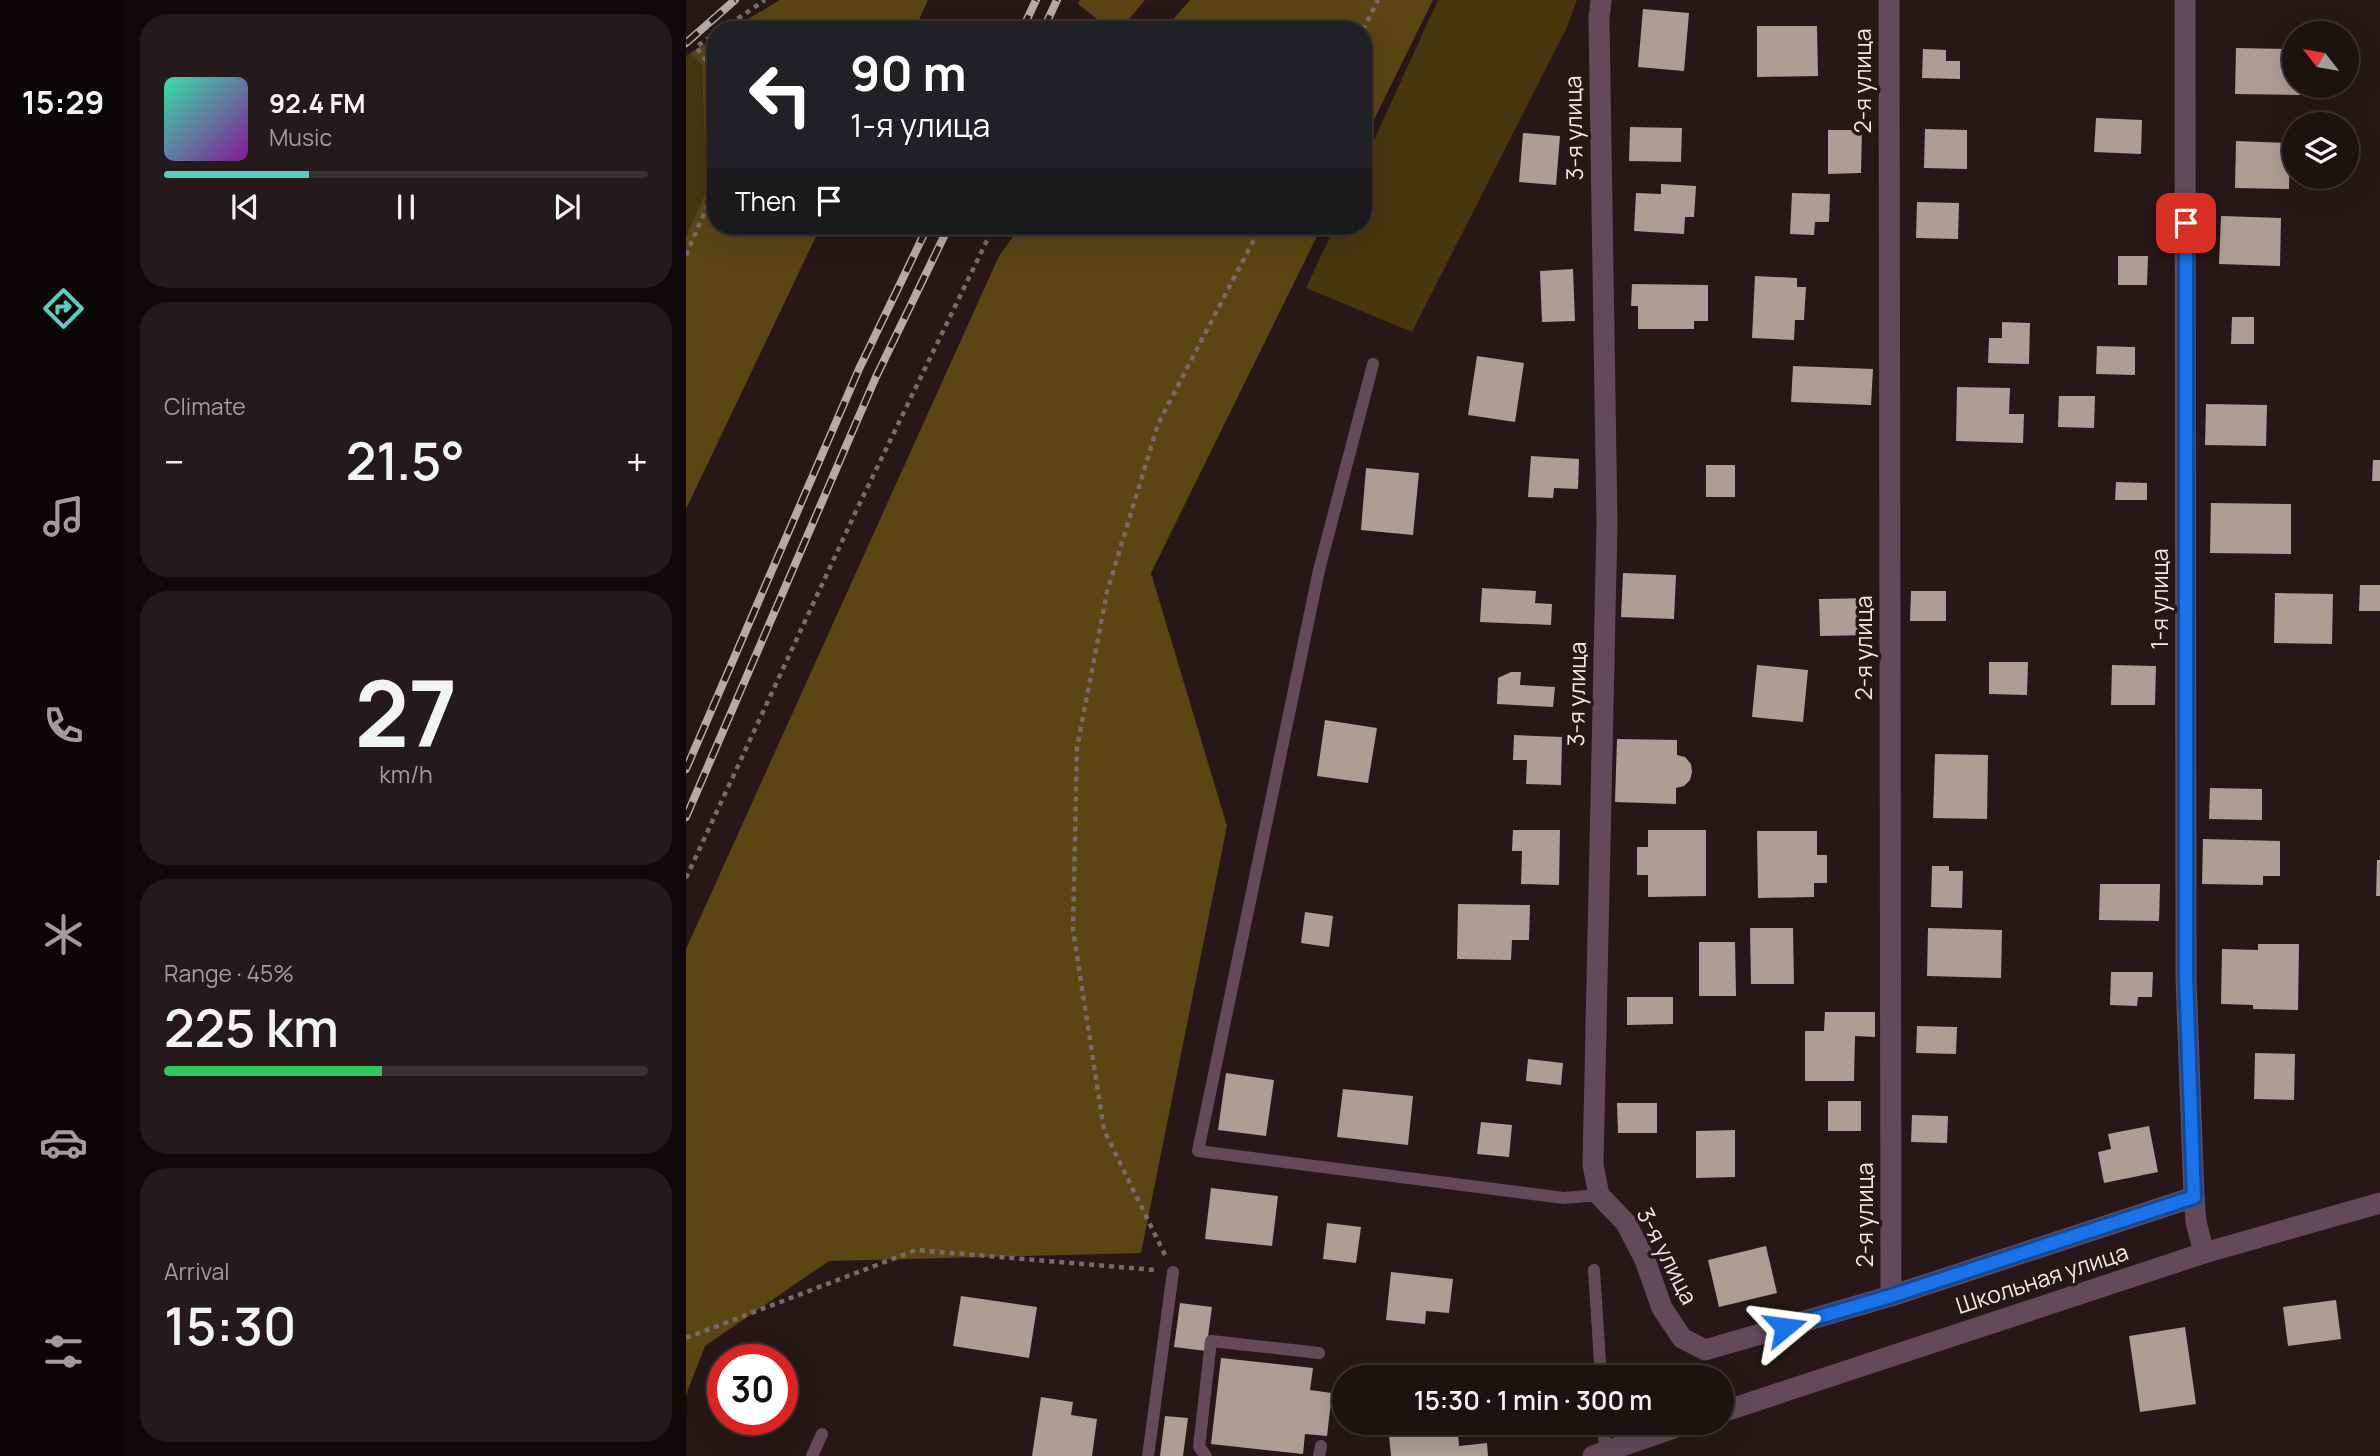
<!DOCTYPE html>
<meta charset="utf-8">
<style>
:root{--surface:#1d1112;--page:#251a1b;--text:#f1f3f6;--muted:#a09d9f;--line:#3b3132;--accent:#57cec1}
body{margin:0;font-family:Manrope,sans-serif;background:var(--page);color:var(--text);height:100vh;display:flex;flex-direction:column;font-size:26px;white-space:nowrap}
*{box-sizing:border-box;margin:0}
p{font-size:23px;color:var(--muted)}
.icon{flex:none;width:38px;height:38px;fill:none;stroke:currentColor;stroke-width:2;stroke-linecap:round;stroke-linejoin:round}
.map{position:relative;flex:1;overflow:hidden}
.panel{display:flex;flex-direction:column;gap:14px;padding:14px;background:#10090a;width:560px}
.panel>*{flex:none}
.hud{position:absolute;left:21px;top:21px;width:665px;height:214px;border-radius:28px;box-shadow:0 7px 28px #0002,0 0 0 2px var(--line);background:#202124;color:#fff;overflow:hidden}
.needle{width:46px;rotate:301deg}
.controls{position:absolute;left:1596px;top:21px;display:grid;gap:14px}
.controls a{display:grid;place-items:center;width:77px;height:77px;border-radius:50%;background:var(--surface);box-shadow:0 7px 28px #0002,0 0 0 2px var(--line);font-size:35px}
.speed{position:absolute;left:21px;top:1344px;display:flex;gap:14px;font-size:35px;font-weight:700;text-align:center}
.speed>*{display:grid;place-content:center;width:91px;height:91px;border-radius:50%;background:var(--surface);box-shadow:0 7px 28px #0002,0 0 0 2px var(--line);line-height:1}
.speed .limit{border:10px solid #d22;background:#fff;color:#111}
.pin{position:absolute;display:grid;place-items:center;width:60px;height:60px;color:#fff;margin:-30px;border-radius:14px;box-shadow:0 4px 10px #0006}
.me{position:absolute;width:77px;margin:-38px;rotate:74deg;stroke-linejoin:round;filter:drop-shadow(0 0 5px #0008)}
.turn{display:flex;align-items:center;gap:24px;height:147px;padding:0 28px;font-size:32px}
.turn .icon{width:91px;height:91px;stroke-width:2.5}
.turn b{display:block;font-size:49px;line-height:60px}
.then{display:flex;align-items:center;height:66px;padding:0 28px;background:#0003;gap:14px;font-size:26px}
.big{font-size:52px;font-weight:600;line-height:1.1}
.panel .tile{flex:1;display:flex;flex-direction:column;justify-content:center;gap:10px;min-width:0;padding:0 24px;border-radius:28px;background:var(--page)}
.panel .dial{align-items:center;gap:0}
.dial b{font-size:91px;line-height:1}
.song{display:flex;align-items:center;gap:21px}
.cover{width:84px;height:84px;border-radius:10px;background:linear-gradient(135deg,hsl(160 70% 55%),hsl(290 70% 35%))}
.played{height:7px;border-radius:4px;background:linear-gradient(90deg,var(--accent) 30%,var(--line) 30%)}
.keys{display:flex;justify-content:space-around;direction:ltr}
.heat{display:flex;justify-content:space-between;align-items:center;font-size:38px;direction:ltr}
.charge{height:10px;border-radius:5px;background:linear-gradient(90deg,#34c759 45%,var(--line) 0)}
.trip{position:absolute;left:646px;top:1365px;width:402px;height:70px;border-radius:35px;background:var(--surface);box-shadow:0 7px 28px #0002,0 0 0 2px var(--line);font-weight:600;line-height:70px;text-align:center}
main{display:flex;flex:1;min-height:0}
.menu{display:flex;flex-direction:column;width:126px;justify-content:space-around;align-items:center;background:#0c0707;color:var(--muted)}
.menu .icon{width:49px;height:49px}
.menu .current{color:var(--accent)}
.menu b{font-size:32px;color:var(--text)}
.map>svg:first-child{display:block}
.green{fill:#48360f}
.forest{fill:#5a4513}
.building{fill:#af9d93}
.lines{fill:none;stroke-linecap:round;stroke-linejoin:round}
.path{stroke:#796b6b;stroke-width:4.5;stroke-dasharray:5 5;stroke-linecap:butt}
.service{stroke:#644a59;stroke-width:12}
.minor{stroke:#644a59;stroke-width:21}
.rail-casing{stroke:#b6a9a9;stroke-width:8}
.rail{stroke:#271718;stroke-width:5;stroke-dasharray:16;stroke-linecap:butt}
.route-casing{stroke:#114b97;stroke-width:18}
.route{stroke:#1a73e8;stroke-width:12}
.labels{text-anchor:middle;stroke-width:7;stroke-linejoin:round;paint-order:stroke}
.street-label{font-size:23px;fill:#f3e7e7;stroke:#271718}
</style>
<main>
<nav class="menu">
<b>15:29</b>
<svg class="icon current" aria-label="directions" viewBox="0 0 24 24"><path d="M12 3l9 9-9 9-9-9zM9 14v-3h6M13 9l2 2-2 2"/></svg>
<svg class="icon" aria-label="music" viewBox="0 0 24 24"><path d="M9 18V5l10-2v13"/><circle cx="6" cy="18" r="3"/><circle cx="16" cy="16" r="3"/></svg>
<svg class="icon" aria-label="phone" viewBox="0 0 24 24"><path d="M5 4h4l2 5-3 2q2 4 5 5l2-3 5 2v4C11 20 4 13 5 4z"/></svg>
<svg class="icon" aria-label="climate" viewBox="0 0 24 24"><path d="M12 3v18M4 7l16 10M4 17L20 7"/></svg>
<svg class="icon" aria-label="car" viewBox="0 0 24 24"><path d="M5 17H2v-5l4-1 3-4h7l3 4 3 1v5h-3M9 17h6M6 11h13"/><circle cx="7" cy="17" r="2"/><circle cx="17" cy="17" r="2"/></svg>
<svg class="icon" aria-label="filters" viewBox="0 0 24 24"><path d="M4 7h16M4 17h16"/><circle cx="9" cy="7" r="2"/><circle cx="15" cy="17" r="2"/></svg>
</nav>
<section class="panel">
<div class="tile">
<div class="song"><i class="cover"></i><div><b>92.4 FM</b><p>Music</p></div></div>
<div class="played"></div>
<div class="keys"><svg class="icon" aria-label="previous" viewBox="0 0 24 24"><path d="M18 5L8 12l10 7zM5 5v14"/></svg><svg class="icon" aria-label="pause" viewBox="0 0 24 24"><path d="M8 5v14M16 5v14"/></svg><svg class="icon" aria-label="next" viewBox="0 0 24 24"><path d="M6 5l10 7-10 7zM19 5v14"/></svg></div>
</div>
<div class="tile"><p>Climate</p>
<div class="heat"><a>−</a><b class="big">21.5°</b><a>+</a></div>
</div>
<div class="tile dial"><b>27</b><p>km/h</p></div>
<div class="tile"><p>Range · 45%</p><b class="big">225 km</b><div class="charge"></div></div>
<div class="tile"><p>Arrival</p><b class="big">15:30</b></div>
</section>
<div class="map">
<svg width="1694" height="1456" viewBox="0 0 1694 1456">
<rect width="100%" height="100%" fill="#271718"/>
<!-- green -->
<g class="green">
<polygon points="752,0 891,0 881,27 726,332 620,288 649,226 677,226 677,164"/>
<polygon points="4,53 16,65 20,191 0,236 0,56"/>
</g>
<!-- forest -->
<g class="forest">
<polygon points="94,0 242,0 228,30 44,30"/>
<polygon points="394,0 459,0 434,30 425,30 392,4"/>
<polygon points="504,0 747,0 677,142 677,30 478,30"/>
<polygon points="30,38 30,226 135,226 0,509 0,236 20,191 16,65 4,53"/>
<polygon points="335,226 636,226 465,573 541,826 455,1253 143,1261 19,1346 0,1395 0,949 313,256"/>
</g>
<!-- building -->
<g class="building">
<polygon points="957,9 1003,13 998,71 952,67"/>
<polygon points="1071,26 1131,26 1132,76 1071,77"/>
<polygon points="1550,48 1608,49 1608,86 1614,86 1614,95 1549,94"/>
<polygon points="1237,49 1260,50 1260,61 1274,61 1274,79 1236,78"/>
<polygon points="1410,118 1456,120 1455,154 1408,152"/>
<polygon points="944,127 996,128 995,162 943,161"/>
<polygon points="1239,129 1281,130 1281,169 1238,168"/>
<polygon points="1142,130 1176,130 1175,173 1142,174"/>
<polygon points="837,133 874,136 870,185 833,182"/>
<polygon points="1550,141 1604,143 1603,189 1549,188"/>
<polygon points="975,184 1010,186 1008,217 999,217 998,234 948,231 950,193 975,194"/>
<polygon points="1106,193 1144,194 1143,222 1129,222 1128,235 1104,234"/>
<polygon points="1231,202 1273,203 1272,239 1230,238"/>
<polygon points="1535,216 1595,218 1594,266 1533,264"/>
<polygon points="1432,256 1462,256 1461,285 1432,285"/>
<polygon points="887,269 889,321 856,322 854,271"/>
<polygon points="1069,276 1111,278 1111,287 1120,287 1118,320 1109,320 1108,340 1066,338"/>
<polygon points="946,284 1022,285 1022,321 1008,321 1008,329 952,329 952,306 945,306"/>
<polygon points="1546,317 1568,317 1568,344 1545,344"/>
<polygon points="1316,322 1344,323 1343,364 1302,363 1303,338 1316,338"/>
<polygon points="1411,346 1449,347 1449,375 1410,374"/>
<polygon points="791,356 838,363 829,422 782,415"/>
<polygon points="1107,366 1187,369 1185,405 1105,402"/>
<polygon points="1271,387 1324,388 1323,414 1338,414 1337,443 1270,441"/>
<polygon points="1373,396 1409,396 1408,428 1372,427"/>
<polygon points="1520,404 1581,405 1580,446 1519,445"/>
<polygon points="845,456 893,459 892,489 868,488 867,498 842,497"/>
<polygon points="1687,460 1694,460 1694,481 1686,481"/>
<rect x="1020" y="465" width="29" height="32"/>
<polygon points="680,468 733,473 727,535 675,530"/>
<polygon points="1430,482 1461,483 1461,500 1429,500"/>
<polygon points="1525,503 1605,504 1605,554 1524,553"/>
<polygon points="937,573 990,575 988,619 935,617"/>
<polygon points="1674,585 1694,585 1694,611 1673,611"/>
<polygon points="796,588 850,591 849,603 866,604 865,625 794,622"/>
<polygon points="1225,591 1260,591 1260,621 1224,621"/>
<polygon points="1589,593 1647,594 1646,644 1588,643"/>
<polygon points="1187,598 1188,635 1134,636 1133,599"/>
<polygon points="1303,662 1342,662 1341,695 1303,694"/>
<polygon points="1071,665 1122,670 1117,722 1066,717"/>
<polygon points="1426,665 1470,666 1469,705 1425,705"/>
<polygon points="825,672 835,672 834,685 869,687 867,707 811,704 812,678"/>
<polygon points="639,720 691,728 682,783 631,776"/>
<polygon points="828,735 876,737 875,785 840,784 841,760 827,760"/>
<polygon points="931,739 991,740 991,755 999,757 1005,764 1006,772 1004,780 998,786 990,788 990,804 929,802"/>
<polygon points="1249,754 1302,755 1301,819 1247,818"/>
<polygon points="1524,788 1576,789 1576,820 1523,819"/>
<polygon points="827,830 874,830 873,885 835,884 836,851 826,851"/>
<polygon points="962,830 1020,830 1020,896 962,897 962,875 951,875 951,847 962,847"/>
<polygon points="1071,831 1131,831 1131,855 1141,855 1141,883 1128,883 1128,897 1072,898"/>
<polygon points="1517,839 1594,841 1594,876 1577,876 1577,885 1516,884"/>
<polygon points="1691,860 1694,860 1694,896 1690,896"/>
<polygon points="1246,866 1263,866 1263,871 1277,871 1276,908 1245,907"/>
<polygon points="1414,884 1474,884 1473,921 1413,920"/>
<polygon points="772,904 844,905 843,940 826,940 825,960 771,959"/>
<polygon points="619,912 647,916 643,947 615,943"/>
<polygon points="1064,928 1107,928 1108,984 1065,984"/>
<polygon points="1242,928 1316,930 1315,978 1241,976"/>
<polygon points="1013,942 1049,942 1050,996 1013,996"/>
<polygon points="1572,944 1613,944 1612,1010 1567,1009 1567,1005 1535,1004 1536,949 1572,950"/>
<polygon points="1425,972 1467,972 1466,997 1452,997 1451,1006 1424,1005"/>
<polygon points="941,997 987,997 987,1024 941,1025"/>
<polygon points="1139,1012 1189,1012 1189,1037 1169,1036 1168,1081 1119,1081 1119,1031 1138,1031"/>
<polygon points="1231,1026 1271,1027 1270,1054 1230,1053"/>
<polygon points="1569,1053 1609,1054 1608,1100 1568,1099"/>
<polygon points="842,1059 877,1063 875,1085 840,1081"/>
<polygon points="540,1073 588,1080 580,1136 532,1130"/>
<polygon points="657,1089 727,1096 722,1145 651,1137"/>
<rect x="1142" y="1101" width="33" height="30"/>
<polygon points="931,1103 971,1103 971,1133 932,1133"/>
<polygon points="1226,1115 1262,1116 1261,1143 1225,1142"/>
<polygon points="795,1122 826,1125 823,1157 791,1154"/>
<polygon points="1463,1126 1472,1172 1418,1183 1412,1152 1425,1149 1422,1134"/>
<polygon points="1049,1130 1049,1177 1010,1178 1010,1131"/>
<polygon points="525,1188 592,1196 586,1246 519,1239"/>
<polygon points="641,1223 675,1227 670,1263 637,1259"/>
<polygon points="1080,1246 1091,1293 1033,1307 1022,1260"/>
<polygon points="705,1272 767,1279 763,1313 740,1311 739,1324 700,1320"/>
<polygon points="275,1296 351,1307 343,1358 267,1346"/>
<polygon points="1650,1300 1655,1339 1602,1346 1597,1307"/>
<polygon points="494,1303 526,1307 520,1351 488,1347"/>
<polygon points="1499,1327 1510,1404 1454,1412 1443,1336"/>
<polygon points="535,1358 627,1368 624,1390 646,1393 641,1436 619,1434 617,1454 525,1444"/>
<polygon points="355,1397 387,1402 385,1415 411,1419 406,1456 346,1456"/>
<polygon points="479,1416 502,1418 497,1456 474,1456"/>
<polygon points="684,1423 771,1423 773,1446 801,1443 802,1456 705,1456 703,1435 686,1437"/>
</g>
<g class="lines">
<!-- path -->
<g class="path">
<polyline points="35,30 79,0"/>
<polyline points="677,30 692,0"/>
<polyline points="0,255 26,195 21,62 10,47 30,33"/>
<polyline points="0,878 171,509 308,226"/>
<polyline points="479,1255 418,1130 387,930 391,748 421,592 472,424 575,226"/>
<polyline points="0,1338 230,1250 469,1270"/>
</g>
<!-- service -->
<g class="service">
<polyline points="687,364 633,570 512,1151 878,1198 913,1195"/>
<polyline points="908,1270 915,1377"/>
<polyline points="917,1423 919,1450"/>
<polyline points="126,1456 136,1434"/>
<polyline points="462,1456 487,1272"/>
<polyline points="520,1456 513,1447 525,1341 633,1353"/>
<polyline points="633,1456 635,1446"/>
</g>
<!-- minor -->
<g class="minor">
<polyline points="915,0 913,19 921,523 907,1165 913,1195 940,1223 959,1260 976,1308 996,1338 1019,1350 1205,1296 1508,1197 1510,1222 1518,1253"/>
<polyline points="1203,0 1205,1296"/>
<polyline points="1499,0 1500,978 1508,1197"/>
<polyline points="1036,1412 1518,1253 1694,1203"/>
<polyline points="907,1456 1002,1423"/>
</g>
<!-- rail casing -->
<g class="rail-casing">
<g id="rail">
<polyline points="336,30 350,0"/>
<polyline points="357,30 371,0"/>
<polyline points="0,43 49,0"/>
<polyline points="0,769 173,369 242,226"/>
<polyline points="0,817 189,379 263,226"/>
</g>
</g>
<!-- rail -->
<use href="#rail" class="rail"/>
</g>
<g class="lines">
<!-- route casing -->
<g class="route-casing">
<polyline id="route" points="1099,1327 1205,1296 1508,1197 1500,978 1500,223"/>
</g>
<!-- route -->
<use href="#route" class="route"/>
</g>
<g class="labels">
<!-- street labels -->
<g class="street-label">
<text transform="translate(1177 81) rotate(-90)" y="8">2-я улица</text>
<text transform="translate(888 128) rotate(-91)" y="8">3-я улица</text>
<text transform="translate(1474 599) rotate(-90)" y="8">1-я улица</text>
<text transform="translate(1178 648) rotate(-90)" y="8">2-я улица</text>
<text transform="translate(891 694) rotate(-89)" y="8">3-я улица</text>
<text transform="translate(1179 1215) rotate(-90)" y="8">2-я улица</text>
<text transform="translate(981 1256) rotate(63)" y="8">3-я улица</text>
<text transform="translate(1356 1279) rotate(-18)" y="8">Школьная улица</text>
</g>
</g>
</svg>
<div class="controls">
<a><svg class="needle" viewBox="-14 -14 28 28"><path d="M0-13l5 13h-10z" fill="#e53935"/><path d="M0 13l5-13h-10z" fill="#a09d9f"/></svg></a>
<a><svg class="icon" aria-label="layers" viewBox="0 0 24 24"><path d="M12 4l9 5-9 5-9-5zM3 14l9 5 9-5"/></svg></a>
</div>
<div class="speed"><div class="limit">30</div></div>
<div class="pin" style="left:1500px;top:223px;background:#d93025"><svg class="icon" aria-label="arrive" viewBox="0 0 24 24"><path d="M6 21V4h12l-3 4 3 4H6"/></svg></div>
<svg class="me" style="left:1099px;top:1327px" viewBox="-20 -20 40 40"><path d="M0-17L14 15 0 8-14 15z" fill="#1a73e8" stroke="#fff" stroke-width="4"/></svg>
<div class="trip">15:30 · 1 min · 300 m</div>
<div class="hud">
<div class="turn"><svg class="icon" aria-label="left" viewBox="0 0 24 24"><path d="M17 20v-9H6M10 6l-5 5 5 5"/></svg><div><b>90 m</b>1-я улица</div></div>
<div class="then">Then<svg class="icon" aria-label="arrive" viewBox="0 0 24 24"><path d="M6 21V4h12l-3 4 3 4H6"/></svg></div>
</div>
</div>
</main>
